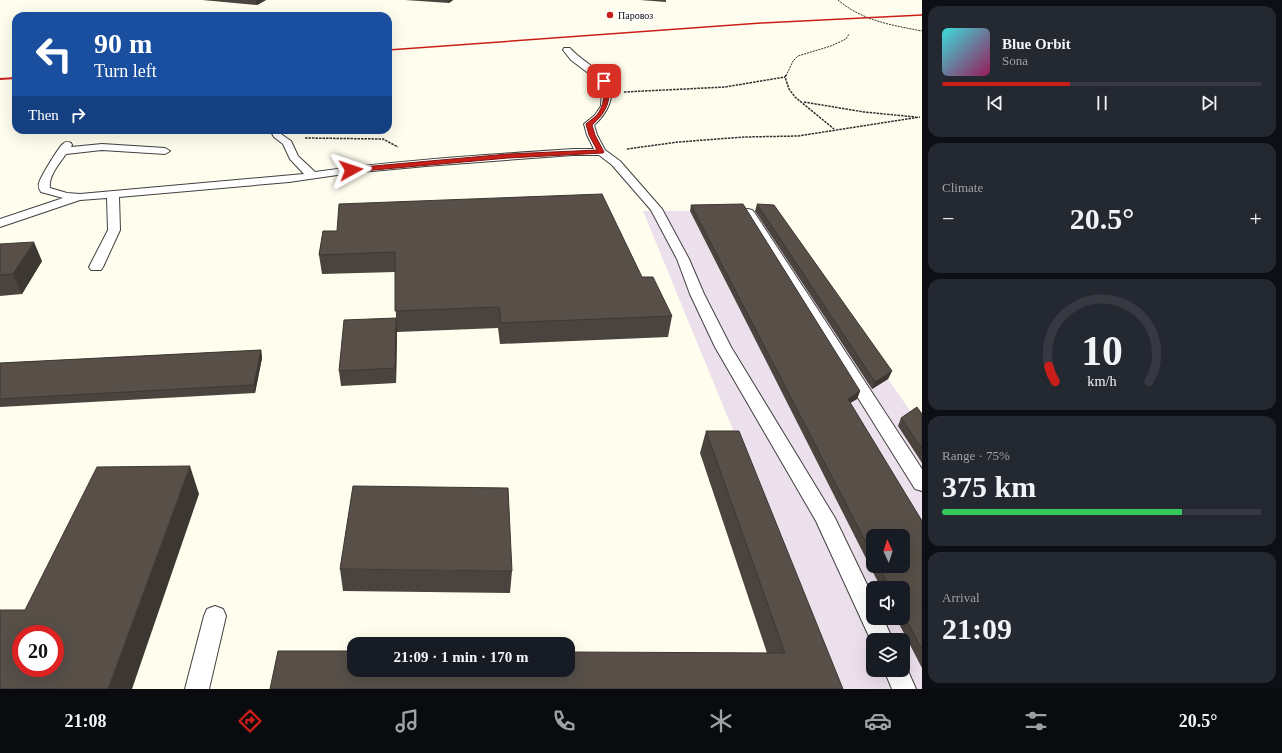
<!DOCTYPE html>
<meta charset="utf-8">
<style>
:root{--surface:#171b24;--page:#242831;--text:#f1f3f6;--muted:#9ea1a6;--line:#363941;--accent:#ca1e18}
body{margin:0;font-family:Georgia,serif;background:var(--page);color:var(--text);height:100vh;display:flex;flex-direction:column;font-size:15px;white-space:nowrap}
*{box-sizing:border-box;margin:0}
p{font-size:13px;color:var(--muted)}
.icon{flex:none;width:22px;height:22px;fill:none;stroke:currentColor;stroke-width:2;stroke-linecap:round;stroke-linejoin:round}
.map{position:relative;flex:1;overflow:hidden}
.side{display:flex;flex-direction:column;gap:6px;padding:6px;background:#0d0f14;width:360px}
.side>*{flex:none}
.banner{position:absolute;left:12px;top:12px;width:380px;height:122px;border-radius:12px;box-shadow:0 4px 16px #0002;background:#1a4fa0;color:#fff;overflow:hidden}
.needle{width:26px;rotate:356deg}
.tools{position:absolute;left:866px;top:529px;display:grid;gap:8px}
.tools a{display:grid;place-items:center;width:44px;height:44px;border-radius:8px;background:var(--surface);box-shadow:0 4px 16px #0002;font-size:20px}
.speed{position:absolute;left:12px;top:625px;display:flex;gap:8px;font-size:20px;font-weight:700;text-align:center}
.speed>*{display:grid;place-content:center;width:52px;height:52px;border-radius:50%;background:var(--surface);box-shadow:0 4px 16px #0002;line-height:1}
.speed .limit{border:6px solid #d22;background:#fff;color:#111}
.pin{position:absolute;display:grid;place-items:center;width:34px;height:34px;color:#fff;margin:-17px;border-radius:8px;box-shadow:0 2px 6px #0006}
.me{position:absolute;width:44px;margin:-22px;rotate:85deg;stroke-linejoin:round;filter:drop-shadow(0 0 3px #0008)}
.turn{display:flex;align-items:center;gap:14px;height:84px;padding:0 16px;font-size:18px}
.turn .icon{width:52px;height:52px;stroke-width:2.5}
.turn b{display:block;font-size:28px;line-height:34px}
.then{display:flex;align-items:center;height:38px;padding:0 16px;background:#0003;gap:8px;font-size:15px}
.big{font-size:30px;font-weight:700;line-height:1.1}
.side .widget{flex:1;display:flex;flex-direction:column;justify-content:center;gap:6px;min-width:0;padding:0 14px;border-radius:12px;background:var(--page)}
.side .dial{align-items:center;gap:0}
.dial svg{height:104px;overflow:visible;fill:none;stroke:var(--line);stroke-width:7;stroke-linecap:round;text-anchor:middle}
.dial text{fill:var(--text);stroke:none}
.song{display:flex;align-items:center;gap:12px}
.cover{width:48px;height:48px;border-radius:6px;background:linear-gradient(135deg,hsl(180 70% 55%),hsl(330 70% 35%))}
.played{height:4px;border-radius:2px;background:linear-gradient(90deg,var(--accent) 40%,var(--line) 40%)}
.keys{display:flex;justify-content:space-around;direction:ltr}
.heat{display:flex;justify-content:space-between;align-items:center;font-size:22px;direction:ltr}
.charge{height:6px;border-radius:3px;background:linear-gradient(90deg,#34c759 75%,var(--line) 0)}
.trip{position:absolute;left:347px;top:637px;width:228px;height:40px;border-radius:12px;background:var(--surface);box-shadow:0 4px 16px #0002;font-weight:700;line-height:40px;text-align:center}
.menu{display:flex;height:64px;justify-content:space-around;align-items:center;background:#090b0e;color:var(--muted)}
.menu .icon{width:28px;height:28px}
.menu .on{color:var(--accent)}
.menu b{font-size:18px;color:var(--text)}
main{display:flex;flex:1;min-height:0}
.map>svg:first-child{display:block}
.industrial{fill:#ede0ed;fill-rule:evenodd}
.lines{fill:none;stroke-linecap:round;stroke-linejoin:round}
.lane-casing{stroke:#404040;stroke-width:2}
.path-far1{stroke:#2f2f2f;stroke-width:1;stroke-dasharray:2 1;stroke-linecap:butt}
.path{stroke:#2f2f2f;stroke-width:1.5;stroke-dasharray:2.5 1;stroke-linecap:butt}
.lane{fill:#fff;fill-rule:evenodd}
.rail-far1{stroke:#ca1e18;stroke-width:1.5}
.rail{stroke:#ca1e18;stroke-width:2}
.wall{fill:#4b443e;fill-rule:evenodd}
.shaded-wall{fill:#3d3732}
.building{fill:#574f48;stroke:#3d3732;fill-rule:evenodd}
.route{fill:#ca1e18;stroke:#831410}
.poi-dot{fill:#ca1e18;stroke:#fff;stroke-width:1.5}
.labels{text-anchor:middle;stroke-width:4;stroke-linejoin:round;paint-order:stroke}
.far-poi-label{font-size:10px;fill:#0d0d0d;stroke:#fff;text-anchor:start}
</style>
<main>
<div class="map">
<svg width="922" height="689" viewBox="0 0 922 689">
<rect width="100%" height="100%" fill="#fffded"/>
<!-- industrial -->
<path class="industrial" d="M643 211H772L922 428V689H780L732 453 733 430ZM873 536H903V566H873ZM873 588H903V618H873ZM873 640H903V670H873Z"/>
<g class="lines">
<!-- lane casing -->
<g class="lane-casing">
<g id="lane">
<path d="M564 48H570C578 58 604 73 608 81 617 96 606 115 594 125L597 135 605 150 620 161 662 209 689 259 704 294 731 347 835 518 873 597V618H883L893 640H873V645L816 521 715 347 690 294 677 259 651 210 612 165 599 155H573L426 166 351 173 289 182 119 197 120 230 103 267 101 270H91L89 267 108 230 107 198 80 200 0 227V219L63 198 41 192C39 189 38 187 39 183 41 176 60 145 64 143 67 141 68 142 71 143L72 145 71 147 102 144 165 148 170 151 165 154 102 150 66 154C60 163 48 176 50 188L67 193 80 194 304 174 290 159 283 144 274 137 270 130H280L281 134 291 141 298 156 315 172C400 160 487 155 573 149H594L587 135 584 124 595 115 601 106 602 88 600 82 571 60 563 50Z"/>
<polygon points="748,209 752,210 754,212 922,469 922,491 915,489 742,212 744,210"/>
<polygon points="215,606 223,609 226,616 209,689 185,689 204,616 207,609"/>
<polygon points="903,662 904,662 916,689 892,689 884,670 903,670"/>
</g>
</g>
<!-- path-far1 -->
<g class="path-far1">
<path d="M838 0C863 21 891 25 922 31"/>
<polyline points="786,76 793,61 798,56 831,46 846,39 849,34"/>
</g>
<!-- path -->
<g class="path">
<polyline points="786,75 785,77 789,89 795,97 834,129"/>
<polyline points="624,92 725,87 785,77"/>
<polyline points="804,102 864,112 916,117"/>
<polyline points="305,138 383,139 398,147"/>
<polyline points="627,149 678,142 745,137 798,136 920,117"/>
</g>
<!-- lane -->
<use href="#lane" class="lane"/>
<!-- rail-far1 -->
<polyline class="rail-far1" points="388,50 761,23 922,15"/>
<!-- rail -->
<polyline class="rail" points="0,79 16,78"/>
</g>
<!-- wall -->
<g class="wall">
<polygon points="202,0 266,0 257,5"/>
<polygon points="405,0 453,0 449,3"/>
<polygon points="640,0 666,0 666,2"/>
<polygon points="757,204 892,371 888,379 872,389 755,211"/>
<path d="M691 205 860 391 857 399 850 403 922 521V668L896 618H903V588H881L690 211ZM873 536 903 566H873Z"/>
<polygon points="323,231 642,277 672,316 668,337 500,344 498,328 397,332 396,383 341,386 339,371 396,318 395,272 322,274 319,255"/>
<polygon points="0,244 42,261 22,294 0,296"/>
<polygon points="261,350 262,358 255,393 0,407 0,363"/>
<polygon points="922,414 922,463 898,426 901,418"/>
<polygon points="706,431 843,689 767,653 700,453"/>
<polygon points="340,569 512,571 510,593 343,591"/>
</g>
<!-- shaded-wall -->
<g class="shaded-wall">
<polygon points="256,0 266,0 257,5"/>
<polygon points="449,0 453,0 449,3"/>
<polygon points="34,242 42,261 22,294 13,274"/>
<polygon points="396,318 397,332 396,383 395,368"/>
<polygon points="261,350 262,358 255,393 254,385"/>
<polygon points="892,371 888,379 872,389 875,382"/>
<polygon points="860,391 857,399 845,406 848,399"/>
<polygon points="190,466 199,494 132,689 108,689"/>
</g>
<!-- building -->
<g class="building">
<polygon points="602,194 642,277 653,277 672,316 501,323 499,307 395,311 395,252 319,255 323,231 337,231 339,204"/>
<polygon points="743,204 860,391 848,399 922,521 922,650 903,613 903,588 890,588 878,566 903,566 903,536 873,536 873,556 691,205"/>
<polygon points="757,204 774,205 892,371 875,382"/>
<polygon points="34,242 13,274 0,275 0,244"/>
<polygon points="396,318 395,368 339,371 344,320"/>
<polygon points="261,350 254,385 0,399 0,363"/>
<polygon points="917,407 922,414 922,449 901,418"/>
<polygon points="706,431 739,431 843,689 270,689 278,651 354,651 354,670 568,670 568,652 785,653"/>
<path d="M190 466 108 689H0V610H25L97 467ZM21 634H55V668H21Z"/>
<polygon points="353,486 508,488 512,571 340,569"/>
</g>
<!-- route -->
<path class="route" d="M604 79 607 81C612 100 607 112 592 125L595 135 604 152 603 153 508 158 351 172 348 170 351 168 508 154 597 150 589 135 586 124C589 121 593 119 596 116 605 106 605 92 602 81Z"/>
<!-- markers -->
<circle class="poi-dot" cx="610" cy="15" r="4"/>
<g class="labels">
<!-- far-poi labels -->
<g class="far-poi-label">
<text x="618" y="19">Паровоз</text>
</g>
</g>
</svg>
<div class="tools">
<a><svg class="needle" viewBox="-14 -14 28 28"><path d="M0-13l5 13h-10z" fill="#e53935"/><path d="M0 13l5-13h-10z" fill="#9ea1a6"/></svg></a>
<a><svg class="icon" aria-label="sound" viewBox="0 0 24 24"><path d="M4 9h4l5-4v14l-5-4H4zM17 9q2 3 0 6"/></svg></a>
<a><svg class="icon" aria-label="layers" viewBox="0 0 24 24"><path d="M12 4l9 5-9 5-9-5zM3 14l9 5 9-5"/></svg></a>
</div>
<div class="speed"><div class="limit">20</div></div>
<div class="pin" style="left:604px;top:81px;background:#d93025"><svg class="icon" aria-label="arrive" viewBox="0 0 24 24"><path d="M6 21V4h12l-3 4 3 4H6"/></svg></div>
<svg class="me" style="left:351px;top:170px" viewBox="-20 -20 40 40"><path d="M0-17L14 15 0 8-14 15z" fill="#ca1e18" stroke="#fff" stroke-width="4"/></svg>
<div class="trip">21:09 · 1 min · 170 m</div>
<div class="banner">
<div class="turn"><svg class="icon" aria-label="left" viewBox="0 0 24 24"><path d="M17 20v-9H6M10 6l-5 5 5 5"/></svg><div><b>90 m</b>Turn left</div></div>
<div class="then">Then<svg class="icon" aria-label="right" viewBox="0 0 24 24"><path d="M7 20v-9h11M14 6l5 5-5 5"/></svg></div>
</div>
</div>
<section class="side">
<div class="widget">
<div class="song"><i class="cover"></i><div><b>Blue Orbit</b><p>Sona</p></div></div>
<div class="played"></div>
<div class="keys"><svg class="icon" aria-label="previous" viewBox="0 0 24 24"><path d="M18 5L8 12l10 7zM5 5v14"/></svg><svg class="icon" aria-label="pause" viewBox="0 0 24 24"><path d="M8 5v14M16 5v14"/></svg><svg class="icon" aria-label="next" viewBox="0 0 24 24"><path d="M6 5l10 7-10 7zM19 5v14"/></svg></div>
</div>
<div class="widget"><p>Climate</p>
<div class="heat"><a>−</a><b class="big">20.5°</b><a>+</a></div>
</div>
<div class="widget dial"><svg viewBox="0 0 100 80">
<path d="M14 69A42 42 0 1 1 86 69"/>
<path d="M14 69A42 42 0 0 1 9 57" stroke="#ca1e18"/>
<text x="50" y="56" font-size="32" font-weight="700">10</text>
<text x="50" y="72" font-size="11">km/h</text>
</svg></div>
<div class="widget"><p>Range · 75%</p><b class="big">375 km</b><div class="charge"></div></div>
<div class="widget"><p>Arrival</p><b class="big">21:09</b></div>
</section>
</main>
<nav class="menu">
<b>21:08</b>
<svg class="icon on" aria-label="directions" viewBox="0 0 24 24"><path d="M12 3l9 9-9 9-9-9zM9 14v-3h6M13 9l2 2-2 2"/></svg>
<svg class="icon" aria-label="music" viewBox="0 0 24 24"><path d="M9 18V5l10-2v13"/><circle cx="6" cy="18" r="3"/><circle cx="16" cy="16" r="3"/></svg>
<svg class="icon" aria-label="phone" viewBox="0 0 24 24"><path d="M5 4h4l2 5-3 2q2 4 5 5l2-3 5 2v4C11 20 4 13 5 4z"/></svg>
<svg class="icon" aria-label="climate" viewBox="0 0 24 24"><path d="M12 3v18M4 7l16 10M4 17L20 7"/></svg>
<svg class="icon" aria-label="car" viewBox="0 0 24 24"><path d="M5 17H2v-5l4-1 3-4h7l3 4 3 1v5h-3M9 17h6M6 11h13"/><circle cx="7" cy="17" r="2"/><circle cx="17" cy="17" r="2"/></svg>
<svg class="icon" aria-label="filters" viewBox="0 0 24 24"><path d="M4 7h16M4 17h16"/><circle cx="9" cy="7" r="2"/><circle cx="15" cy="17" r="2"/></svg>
<b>20.5°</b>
</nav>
